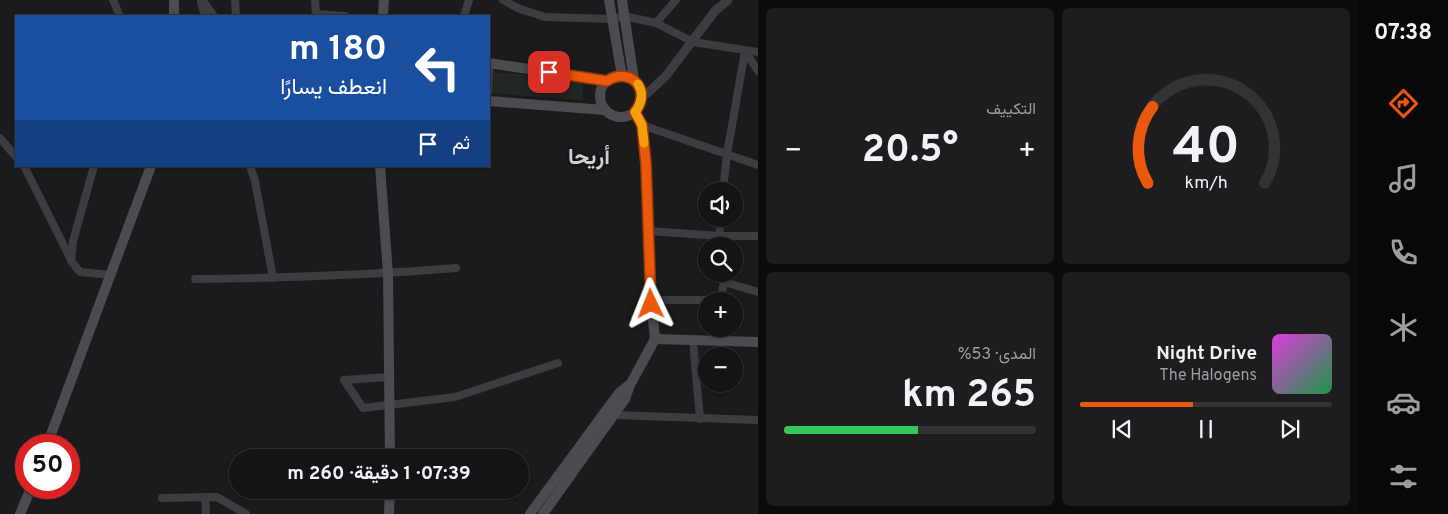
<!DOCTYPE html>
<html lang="ar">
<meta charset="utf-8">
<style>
:root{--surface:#141416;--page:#1d1d1f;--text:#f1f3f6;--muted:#9d9ea1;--line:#333335;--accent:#ea580c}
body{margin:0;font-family:Overpass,Vazirmatn,sans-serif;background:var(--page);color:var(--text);direction:rtl;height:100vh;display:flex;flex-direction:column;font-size:19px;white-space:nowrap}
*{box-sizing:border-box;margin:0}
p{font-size:16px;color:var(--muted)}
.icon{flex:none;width:28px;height:28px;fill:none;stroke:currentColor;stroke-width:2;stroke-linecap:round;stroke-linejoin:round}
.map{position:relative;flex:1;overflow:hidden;direction:ltr}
.side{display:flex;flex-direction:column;gap:8px;padding:8px;background:#0b0b0c;width:600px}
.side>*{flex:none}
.banner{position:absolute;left:15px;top:15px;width:475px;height:152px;border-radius:0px;box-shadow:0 1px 4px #0004,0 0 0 1px var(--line);direction:rtl;background:#1a4fa0;color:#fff;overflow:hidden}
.buttons{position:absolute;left:698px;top:182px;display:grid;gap:10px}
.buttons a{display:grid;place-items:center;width:45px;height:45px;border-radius:50%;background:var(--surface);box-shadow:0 1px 4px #0004,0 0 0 1px var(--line);font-size:25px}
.speed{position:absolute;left:15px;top:434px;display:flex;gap:10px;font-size:25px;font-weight:700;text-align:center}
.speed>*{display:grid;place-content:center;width:65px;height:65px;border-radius:50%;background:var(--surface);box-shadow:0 1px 4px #0004,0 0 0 1px var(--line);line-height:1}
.speed .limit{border:8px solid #d22;background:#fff;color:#111}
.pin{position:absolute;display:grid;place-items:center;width:42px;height:42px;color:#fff;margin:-21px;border-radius:10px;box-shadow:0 2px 8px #0006}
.me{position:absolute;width:55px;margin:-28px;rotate:358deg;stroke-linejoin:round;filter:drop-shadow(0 0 4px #0008)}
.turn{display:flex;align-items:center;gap:18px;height:105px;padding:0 20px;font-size:22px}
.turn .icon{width:65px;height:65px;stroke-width:2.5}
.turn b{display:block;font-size:35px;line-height:42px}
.then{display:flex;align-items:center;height:48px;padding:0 20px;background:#0003;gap:10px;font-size:19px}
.big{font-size:38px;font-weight:700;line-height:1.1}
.side .widget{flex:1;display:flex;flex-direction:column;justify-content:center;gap:8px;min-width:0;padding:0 18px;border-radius:8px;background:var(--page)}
.side .dial{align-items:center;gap:0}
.dial svg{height:130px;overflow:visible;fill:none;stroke:var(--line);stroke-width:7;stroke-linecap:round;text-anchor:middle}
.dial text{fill:var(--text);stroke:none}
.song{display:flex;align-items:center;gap:15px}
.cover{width:60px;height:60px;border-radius:8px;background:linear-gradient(135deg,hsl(300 70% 55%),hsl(140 70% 35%))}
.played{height:5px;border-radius:2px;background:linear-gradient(90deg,var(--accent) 45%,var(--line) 45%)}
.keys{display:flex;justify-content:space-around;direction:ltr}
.heat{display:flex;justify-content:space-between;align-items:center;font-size:28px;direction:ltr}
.charge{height:8px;border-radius:4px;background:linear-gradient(90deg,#34c759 53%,var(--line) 0)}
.side .tiles{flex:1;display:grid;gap:8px;grid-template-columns:repeat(2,1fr)}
.trip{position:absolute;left:229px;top:449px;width:300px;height:50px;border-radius:25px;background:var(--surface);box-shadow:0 1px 4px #0004,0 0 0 1px var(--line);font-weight:700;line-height:50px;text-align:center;direction:rtl}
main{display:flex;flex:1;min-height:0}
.dock{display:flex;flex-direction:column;width:90px;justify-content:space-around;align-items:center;background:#080809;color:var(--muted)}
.dock .icon{width:35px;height:35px}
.dock .selected{color:var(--accent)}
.dock b{font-size:22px;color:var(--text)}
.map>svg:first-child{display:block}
.green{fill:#212723}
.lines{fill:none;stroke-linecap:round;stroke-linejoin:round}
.pedestrian{stroke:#3d3c41;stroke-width:5.5}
.minor{stroke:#3d3c41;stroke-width:8}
.tertiary{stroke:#3d3c41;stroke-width:9}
.secondary{stroke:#4b4b51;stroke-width:10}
.route-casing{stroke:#983908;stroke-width:12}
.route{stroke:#ea580c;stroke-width:9}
.slow{stroke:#f59e0b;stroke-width:9}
.labels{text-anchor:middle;stroke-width:5;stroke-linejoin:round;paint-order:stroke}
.district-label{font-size:22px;font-weight:bold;fill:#cfd0d7;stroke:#161618}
</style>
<main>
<nav class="dock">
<b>07:38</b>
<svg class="icon selected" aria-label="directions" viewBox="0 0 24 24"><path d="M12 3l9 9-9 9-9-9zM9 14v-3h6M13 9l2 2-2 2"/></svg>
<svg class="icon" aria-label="music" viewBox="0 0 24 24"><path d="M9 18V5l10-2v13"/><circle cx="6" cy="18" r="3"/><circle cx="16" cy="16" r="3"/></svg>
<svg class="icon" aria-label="phone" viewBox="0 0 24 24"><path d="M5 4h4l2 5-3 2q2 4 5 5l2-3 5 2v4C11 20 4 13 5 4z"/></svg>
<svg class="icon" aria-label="climate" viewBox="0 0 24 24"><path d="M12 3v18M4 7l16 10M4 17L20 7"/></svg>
<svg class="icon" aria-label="car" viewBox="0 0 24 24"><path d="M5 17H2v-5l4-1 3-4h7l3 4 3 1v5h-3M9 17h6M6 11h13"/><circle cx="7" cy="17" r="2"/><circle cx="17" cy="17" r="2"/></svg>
<svg class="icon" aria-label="filters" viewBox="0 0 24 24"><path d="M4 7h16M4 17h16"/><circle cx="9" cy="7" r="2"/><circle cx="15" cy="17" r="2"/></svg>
</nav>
<section class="side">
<div class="tiles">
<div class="widget dial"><svg viewBox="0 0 100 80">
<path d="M14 69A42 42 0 1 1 86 69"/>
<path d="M14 69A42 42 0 0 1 17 22" stroke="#ea580c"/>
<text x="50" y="56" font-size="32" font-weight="700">40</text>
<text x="50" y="72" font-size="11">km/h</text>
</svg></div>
<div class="widget"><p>التكييف</p>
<div class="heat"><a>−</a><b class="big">20.5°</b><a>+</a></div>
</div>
<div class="widget">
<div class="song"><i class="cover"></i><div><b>Night Drive</b><p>The Halogens</p></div></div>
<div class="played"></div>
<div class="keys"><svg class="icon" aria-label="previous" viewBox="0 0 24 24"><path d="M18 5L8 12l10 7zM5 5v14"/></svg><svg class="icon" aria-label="pause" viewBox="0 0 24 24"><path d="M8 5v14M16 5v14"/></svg><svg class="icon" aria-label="next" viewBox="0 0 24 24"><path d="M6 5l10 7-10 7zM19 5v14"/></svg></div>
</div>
<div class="widget"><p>المدى · 53%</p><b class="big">265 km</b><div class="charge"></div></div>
</div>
</section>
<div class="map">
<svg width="758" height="514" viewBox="0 0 758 514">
<rect width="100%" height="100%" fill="#1b1b1d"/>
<!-- green -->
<polygon class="green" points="489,72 582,78 583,100 489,93"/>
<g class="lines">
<!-- pedestrian -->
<polyline class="pedestrian" points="489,94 491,63"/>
<!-- minor -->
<g class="minor">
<polyline points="113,0 120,16"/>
<polyline points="202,0 214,16"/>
<polyline points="235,0 236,16"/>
<polyline points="315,0 316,16"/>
<polyline points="503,0 520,9 545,17 612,19 624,16 656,23 693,42 758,52"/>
<polyline points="201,2 205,16"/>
<polyline points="316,14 345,16"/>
<polyline points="464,16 469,0"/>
<polyline points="656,23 676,0"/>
<polyline points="745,51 758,71"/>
<polyline points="642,125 758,165"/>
<polyline points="0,138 16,157"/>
<polyline points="24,166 71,260"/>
<polyline points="94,166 73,241 71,261 80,272 111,275"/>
<polyline points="250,166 255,181 273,278"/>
<polyline points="723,191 727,154 745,51"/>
<polyline points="649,231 719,236 758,236"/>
<polyline points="720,246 719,236 721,219"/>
<path d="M195 279C282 278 369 275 456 268"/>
<polyline points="724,282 758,292"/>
<polyline points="651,300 714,300 721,297 724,282 723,274"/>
<polyline points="693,341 700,419"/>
<polyline points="389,377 344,380 363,408 455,397 558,363"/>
<polyline points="614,415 758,420"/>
<polyline points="205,497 206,514"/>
<polyline points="162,498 217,497 246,514"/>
</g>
<!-- tertiary -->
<polyline class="tertiary" points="642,98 665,77 715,11 728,0"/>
<!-- secondary -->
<g class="secondary">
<polyline points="609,0 622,76"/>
<polyline points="622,0 634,80"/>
<polyline points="174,16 174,0"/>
<polyline points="383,16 384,0"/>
<polyline points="489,63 607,81"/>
<circle cx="621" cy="96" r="21"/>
<polyline points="489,101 605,110"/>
<polyline points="380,166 388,274 390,458"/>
<polyline points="655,339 758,342"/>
<polyline points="47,445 151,166"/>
<polyline points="20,514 31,488"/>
<polyline points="389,514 390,490"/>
<polyline points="530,514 619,393 629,385"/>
<polyline points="543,514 625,399 630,385 655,339 651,300 646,164 642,125 635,112"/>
</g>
</g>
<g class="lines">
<!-- route casing -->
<g class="route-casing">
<path id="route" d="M549 72 607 81C631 66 652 90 635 112L642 125 646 164 651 304"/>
</g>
<!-- route -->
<use href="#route" class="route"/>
<!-- slow -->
<path class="slow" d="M638 84C644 94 642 103 635 112L642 125 644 143"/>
</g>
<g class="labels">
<!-- district labels -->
<g class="district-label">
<text x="589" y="164">أريحا</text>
</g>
</g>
</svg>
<div class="buttons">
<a><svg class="icon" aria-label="sound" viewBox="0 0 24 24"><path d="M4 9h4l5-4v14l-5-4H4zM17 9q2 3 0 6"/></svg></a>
<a><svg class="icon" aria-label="search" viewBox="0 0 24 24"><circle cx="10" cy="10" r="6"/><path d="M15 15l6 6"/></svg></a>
<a>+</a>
<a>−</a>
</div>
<div class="speed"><div class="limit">50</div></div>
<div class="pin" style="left:549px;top:72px;background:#d93025"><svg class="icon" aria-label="arrive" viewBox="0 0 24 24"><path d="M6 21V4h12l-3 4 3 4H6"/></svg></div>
<svg class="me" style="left:651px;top:304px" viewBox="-20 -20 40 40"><path d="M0-17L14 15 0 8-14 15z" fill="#ea580c" stroke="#fff" stroke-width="4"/></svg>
<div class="trip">07:39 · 1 دقيقة · 260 m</div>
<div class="banner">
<div class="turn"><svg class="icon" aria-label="left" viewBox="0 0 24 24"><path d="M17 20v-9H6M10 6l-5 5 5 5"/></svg><div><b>180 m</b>انعطف يسارًا</div></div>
<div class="then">ثم<svg class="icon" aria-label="arrive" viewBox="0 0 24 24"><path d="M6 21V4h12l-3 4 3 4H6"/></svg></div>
</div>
</div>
</main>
